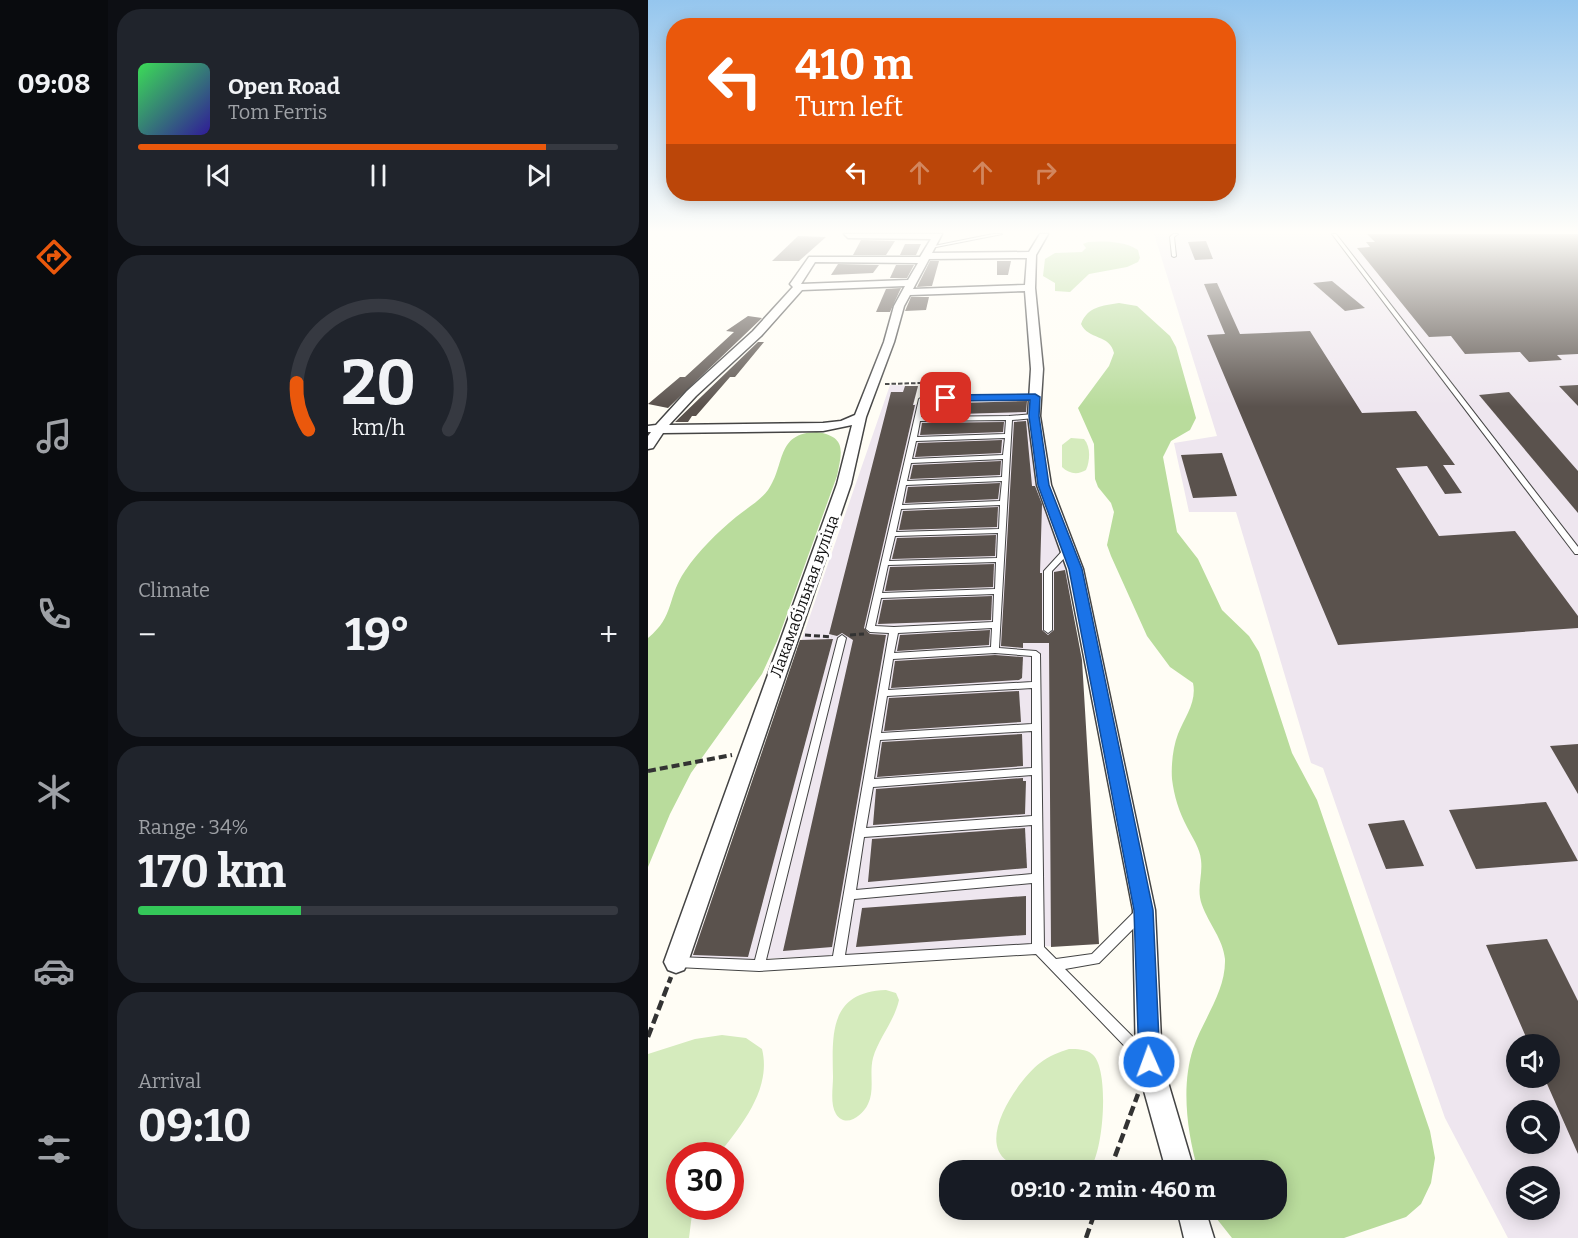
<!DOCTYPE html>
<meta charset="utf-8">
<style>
:root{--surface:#171b24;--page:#20242c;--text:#f1f3f6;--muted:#9ea1a6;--line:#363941;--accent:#ea580c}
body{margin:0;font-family:Bitter,serif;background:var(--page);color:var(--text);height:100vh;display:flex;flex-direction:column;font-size:22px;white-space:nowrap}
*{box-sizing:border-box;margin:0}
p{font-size:20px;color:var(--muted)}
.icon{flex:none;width:33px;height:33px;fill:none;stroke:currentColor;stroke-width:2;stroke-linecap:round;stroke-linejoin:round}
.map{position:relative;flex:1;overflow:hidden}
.details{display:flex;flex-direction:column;gap:9px;padding:9px;background:#0d0f14;width:540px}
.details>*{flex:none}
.guide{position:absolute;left:18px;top:18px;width:570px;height:183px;border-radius:24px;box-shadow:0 3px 15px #0003;background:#ea580c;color:#fff;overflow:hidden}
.buttons{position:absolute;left:858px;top:1034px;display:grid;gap:12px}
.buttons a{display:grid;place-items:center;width:54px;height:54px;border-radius:50%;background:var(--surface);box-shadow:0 3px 15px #0003;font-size:30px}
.speed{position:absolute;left:18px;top:1142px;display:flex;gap:12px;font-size:30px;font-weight:700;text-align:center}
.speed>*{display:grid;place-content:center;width:78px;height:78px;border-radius:50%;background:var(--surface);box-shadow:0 3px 15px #0003;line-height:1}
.speed .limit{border:9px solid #d22;background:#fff;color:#111}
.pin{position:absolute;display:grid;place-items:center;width:51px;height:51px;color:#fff;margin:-26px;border-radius:12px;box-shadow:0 3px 9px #0006}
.me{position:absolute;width:66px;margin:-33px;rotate:358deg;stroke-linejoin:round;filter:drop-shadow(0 0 4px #0008)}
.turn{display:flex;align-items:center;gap:21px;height:126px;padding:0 30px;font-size:27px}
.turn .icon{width:78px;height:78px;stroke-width:2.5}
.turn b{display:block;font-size:42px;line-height:51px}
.lanes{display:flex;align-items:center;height:57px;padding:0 30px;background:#0003;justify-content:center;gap:30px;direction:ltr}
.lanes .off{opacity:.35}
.big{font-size:45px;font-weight:700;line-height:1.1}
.details .card{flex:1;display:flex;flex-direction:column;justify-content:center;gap:9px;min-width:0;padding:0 21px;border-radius:24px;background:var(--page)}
.details .dial{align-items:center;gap:0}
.dial svg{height:156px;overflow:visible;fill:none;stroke:var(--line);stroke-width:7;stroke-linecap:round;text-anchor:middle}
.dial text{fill:var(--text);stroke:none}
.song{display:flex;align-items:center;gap:18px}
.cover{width:72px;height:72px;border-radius:9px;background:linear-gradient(135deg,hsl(130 70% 55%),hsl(250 70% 35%))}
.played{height:6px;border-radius:3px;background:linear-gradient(90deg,var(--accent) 85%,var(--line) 85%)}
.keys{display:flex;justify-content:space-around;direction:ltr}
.heat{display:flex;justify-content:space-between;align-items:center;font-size:33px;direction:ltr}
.charge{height:9px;border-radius:4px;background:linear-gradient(90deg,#34c759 34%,var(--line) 0)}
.trip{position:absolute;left:291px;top:1160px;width:348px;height:60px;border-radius:24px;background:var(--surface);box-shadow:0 3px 15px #0003;font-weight:700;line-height:60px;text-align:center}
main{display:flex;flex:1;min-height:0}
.tab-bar{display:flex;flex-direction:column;width:108px;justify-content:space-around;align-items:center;background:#090b0e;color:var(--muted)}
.tab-bar .icon{width:42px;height:42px}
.tab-bar .selected{color:var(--accent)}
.tab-bar b{font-size:27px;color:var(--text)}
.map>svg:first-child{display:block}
.industrial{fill:#eee6ef;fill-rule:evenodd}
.green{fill:#d5ebbd}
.forest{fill:#b9dc9c}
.building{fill:#5a524d}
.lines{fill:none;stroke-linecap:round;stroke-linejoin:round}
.lane-casing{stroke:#444;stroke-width:2}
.street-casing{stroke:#444;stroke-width:3}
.path-far3{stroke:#333;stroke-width:2;stroke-dasharray:4.5 2;stroke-linecap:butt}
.path-far2{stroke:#333;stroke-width:3;stroke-dasharray:6 3;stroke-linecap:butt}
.path-far1{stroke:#333;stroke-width:4;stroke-dasharray:8 4;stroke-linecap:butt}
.path{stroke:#333;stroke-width:4.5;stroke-dasharray:10 4.5;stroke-linecap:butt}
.lane{fill:#fff;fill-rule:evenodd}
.street{fill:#fff;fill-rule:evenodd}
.route{fill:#1a73e8;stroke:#114b97;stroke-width:1.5}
.labels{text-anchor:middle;stroke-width:6;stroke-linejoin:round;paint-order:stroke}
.street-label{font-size:16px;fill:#111;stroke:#fff}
</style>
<main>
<nav class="tab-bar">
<b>09:08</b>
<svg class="icon selected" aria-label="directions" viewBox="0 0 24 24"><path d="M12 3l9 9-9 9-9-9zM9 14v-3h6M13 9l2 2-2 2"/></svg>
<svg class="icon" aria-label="music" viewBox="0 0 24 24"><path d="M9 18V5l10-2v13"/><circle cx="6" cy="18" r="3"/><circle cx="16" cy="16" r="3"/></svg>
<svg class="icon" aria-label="phone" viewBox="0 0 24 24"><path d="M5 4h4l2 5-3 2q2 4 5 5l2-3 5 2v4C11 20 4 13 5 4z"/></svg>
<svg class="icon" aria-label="climate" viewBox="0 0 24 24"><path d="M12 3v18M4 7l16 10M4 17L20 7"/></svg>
<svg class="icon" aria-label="car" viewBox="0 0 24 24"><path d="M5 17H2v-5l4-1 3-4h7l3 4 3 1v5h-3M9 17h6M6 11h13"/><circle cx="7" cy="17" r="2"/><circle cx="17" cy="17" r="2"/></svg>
<svg class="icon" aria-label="filters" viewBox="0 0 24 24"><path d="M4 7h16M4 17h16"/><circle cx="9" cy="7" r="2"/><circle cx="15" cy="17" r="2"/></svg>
</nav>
<section class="details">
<div class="card">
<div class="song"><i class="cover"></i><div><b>Open Road</b><p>Tom Ferris</p></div></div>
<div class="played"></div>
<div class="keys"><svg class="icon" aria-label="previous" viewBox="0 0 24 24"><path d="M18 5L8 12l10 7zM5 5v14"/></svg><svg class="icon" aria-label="pause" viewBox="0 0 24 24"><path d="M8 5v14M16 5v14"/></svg><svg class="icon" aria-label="next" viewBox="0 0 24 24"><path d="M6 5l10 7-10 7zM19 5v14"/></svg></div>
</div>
<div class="card dial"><svg viewBox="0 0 100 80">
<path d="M14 69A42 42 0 1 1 86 69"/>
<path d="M14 69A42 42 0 0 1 8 45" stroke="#ea580c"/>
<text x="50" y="56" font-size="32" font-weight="700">20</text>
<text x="50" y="72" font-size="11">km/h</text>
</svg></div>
<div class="card"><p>Climate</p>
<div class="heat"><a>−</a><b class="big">19°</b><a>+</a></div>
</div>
<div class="card"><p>Range · 34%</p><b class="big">170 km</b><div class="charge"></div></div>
<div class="card"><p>Arrival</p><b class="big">09:10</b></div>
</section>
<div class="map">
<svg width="930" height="1238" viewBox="0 0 930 1238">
<rect width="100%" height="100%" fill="#fffdf5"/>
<!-- industrial -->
<g class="industrial">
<path d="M506 234H930V1238H860L797 1118 675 768 663 763 588 512H541L526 443 569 436ZM868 1044H902V1077H868ZM868 1110H902V1143H868ZM868 1176H902V1209H868Z"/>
<polygon points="242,385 270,386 266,404 380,400 394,486 420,570 451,944 42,962"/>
</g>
<!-- green -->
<g class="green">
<path d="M423 438 436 439C443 447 442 461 438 470 430 475 421 474 414 467V445Z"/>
<path d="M238 990 248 993 251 1000C246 1022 231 1037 225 1058 221 1073 227 1090 220 1104 215 1115 198 1129 188 1114 182 1104 185 1088 185 1077 184 1032 182 992 238 990Z"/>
<path d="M74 1035 98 1038 114 1049C124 1089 93 1126 70 1155H32V1206H45L41 1238H0V1054L47 1039Z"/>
<path d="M421 1049C429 1049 438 1049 444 1054 462 1067 456 1154 441 1170 417 1170 380 1176 359 1161 328 1139 372 1078 392 1063 401 1056 411 1052 421 1049Z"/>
</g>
<!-- forest -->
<g class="forest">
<path d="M440 242C455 241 477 241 490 250L492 258 490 262 479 267 441 274 422 292 407 291V283L395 276 397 259 407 253 434 252 438 248 435 244Z"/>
<path d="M471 303 489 306 522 336 528 347 548 418 542 430 523 441 515 457 529 532 550 559 574 610 601 636 611 652 644 753 669 800 782 1131 787 1158 783 1183 773 1204 758 1217 696 1238H584L561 1209H628V1170H550C539 1133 533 1086 545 1049 555 1019 578 992 577 959 575 939 561 924 554 905 548 889 555 876 553 860 552 848 544 837 539 827 531 812 526 796 524 779 523 765 525 747 530 734 537 717 549 702 545 683L522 667 499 636 463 556 459 545 466 512 463 503 450 487 447 479 446 444 430 408 461 366 466 353C462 334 440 340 433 324 440 306 454 306 471 303Z"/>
<path d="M169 432C199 437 194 451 189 476L130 639 114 674 43 773 22 814 0 867V638C27 616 19 597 37 571 51 550 69 533 88 517 99 508 112 501 120 490 138 465 127 433 169 432Z"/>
</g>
<!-- building -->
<g class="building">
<polygon points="719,234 930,234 930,354 909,355 914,360 881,362 872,352 817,354 803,336 781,337 709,248 722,247 718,242 727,242"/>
<polygon points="150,236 178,237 151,261 124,261"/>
<polygon points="213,240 247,241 238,255 197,255 205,255"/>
<polygon points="558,241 565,259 547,260 540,242"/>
<polygon points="257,244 273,244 268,255 252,255"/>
<polygon points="282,261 291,261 284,286 269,287"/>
<polygon points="349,261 363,261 360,275 349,275"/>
<polygon points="190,264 231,265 225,273 183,275"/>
<polygon points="248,265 266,265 259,278 242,278"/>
<polygon points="684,281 717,308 697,311 665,283"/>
<polygon points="569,283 592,334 662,331 714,413 768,411 807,465 795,465 814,493 797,494 779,466 748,468 791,536 867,531 930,616 930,628 690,645 559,335 577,334 556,284"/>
<polygon points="253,288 242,312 228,312 238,289"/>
<polygon points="263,297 281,297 278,310 257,311"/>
<polygon points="100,316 114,318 20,408 0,404 32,377 37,377 86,332 78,331"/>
<polygon points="110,342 116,342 87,377 82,377 48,416 44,416 40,422 27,422"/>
<polygon points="930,385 930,406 911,386"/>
<polygon points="257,386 270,386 265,405 267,405 216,628 222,634 238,635 184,947 135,951 205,640 194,633 189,636 181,634 243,392 255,392"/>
<polygon points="861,392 930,471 930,513 831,395"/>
<polygon points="379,401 378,412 276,415 279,404"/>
<polygon points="378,421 384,486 387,486 394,504 392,573 394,573 394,630 400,635 406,630 406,572 417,570 434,660 451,944 403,947 401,643 375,643 375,648 353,646 366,422"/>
<polygon points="356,422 355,432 272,435 274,423"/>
<polygon points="354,440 353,453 267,457 270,443"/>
<polygon points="574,453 589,496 545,498 533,455"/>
<polygon points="353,461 352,475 262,479 265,465"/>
<polygon points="352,483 350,499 257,503 260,487"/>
<polygon points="350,507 349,527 251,530 255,511"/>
<polygon points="348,535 347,556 244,559 249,538"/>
<polygon points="346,564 345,587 237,591 242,567"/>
<polygon points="344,596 343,620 230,624 235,600"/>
<polygon points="342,630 341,645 249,651 252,635"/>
<polygon points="185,639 100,957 45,955 152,640"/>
<polygon points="347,655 375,657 374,678 371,680 243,688 247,661"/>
<polygon points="371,691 373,722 236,731 241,698"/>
<polygon points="374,734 375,766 229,777 234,742"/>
<polygon points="930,744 930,794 902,746"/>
<polygon points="375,778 375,781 378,781 377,814 225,825 228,789"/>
<polygon points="898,802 930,861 828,869 801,810"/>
<polygon points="756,820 776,866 738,869 720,824"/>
<polygon points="377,828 379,868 220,882 224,839"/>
<polygon points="378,896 378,935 208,947 214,908"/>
<polygon points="899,939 930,1001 930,1154 896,1077 902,1077 902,1044 881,1044 838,945"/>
</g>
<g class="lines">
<!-- lane casing -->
<g class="lane-casing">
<g id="lane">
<polygon points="345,234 354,234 283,248 281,247"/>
<polygon points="525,234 530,234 526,237 528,256 526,257 524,256 522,237"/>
<polygon points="684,234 688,234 930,547 930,554 927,554"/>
<path d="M387 395 389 396V398L277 401 273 417 361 416 386 414 389 416 386 418 364 420 351 648 388 651 392 654 396 947 408 959 444 954 487 911 491 910 495 911 497 915 495 919 451 963 417 969 500 1052 501 1056 500 1060 495 1062 490 1060 388 954 111 971 29 967 25 966 23 962 25 958 29 957 107 960 190 638 194 635 198 638 118 960 185 956 241 633 222 632 218 629 271 399 274 397ZM358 420 357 434 269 437 272 421ZM357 438 355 455 264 459 268 441ZM355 459 354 477 259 481 263 463ZM354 481 352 501 254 505 258 485ZM352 505 351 529 248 532 253 509ZM350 533 349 558 241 561 247 536ZM348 562 347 589 234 593 240 565ZM346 594 345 622 246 627 227 626 233 598ZM344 628 343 647 246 653 250 633ZM347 653 384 656V682L240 690 245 659ZM384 688V724L233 733 239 696ZM384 731V768L226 779 232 740ZM384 775V816L218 828 225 787ZM384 825V874L208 890 216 837ZM384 883V944L197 955 206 899Z"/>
<polygon points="417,548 420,548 424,550 404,571 404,630 400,633 396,630 396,571"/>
</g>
</g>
<!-- street casing -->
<g class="street-casing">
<g id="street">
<path d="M196 234H294L284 253 381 252 392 234H400L388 255 387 288 395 369 392 416 403 485 435 569 507 910 514 1062 546 1170H518L488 1062 485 910 419 569 389 485 380 416 383 369 377 291 262 295 256 306 246 342 218 417 203 484 40 962 36 970 28 973 20 970 16 962 189 484 204 425 175 431 15 433 5 448 0 449V436L3 432H0V426L8 425 39 391 105 331 145 287 142 284 161 257H272L283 239 200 238ZM379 258 377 285 265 289 281 259ZM167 262 270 263 260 280 153 284ZM257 286 246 306 236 342 207 415 193 421 175 423 21 425 48 396 113 336 154 290Z"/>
<polygon points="529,1209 557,1209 566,1238 536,1238"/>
</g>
</g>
<!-- path-far3 -->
<polyline class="path-far3" points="237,384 274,383 274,391"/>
<!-- path-far2 -->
<g class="path-far2">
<polyline points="157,635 184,637"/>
<polyline points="202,635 216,634"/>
</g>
<!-- path-far1 -->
<polyline class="path-far1" points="0,771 84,755"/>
<!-- path -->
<g class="path">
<polyline points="0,1037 23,977"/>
<polyline points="462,1170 490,1094"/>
<polyline points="438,1238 448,1209"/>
</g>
<!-- lane -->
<use href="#lane" class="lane"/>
<!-- street -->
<use href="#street" class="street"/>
</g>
<!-- sky -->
<linearGradient id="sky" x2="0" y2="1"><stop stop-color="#95c6ee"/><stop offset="0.57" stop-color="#fffefa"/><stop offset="1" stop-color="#fffefa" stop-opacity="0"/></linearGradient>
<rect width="930" height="407" fill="url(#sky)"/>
<!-- route -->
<polygon class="route" points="387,394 392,397 391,416 401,485 434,569 505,910 512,1062 509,1069 501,1072 494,1069 491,1062 486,910 421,569 390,485 381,416 382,400 298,401 293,398 298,395"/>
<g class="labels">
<!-- street labels -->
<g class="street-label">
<text transform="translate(156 596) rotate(-70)" y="6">Лакамабільная вуліца</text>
</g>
</g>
</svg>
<div class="buttons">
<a><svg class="icon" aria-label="sound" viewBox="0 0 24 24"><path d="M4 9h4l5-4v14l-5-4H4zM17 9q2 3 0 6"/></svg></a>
<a><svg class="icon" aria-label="search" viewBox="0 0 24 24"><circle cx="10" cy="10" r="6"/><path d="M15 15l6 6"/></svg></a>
<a><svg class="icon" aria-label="layers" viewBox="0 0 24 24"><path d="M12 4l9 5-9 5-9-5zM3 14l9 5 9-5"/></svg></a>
</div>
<div class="speed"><div class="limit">30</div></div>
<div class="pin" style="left:298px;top:398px;background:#d93025"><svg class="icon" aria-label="arrive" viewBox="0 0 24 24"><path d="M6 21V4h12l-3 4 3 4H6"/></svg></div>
<svg class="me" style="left:501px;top:1062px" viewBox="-20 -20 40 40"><circle r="17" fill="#1a73e8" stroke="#fff" stroke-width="3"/><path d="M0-11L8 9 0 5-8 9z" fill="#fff"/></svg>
<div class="trip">09:10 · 2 min · 460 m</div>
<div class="guide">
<div class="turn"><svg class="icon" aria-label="left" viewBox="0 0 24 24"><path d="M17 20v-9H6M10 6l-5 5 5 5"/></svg><div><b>410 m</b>Turn left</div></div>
<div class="lanes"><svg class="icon" aria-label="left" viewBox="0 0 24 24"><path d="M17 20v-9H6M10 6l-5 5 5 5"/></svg><svg class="icon off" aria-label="ahead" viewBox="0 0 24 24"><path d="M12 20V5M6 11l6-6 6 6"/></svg><svg class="icon off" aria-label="ahead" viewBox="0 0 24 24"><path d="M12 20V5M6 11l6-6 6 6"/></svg><svg class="icon off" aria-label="right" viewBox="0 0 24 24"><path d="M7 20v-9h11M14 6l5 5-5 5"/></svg></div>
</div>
</div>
</main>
